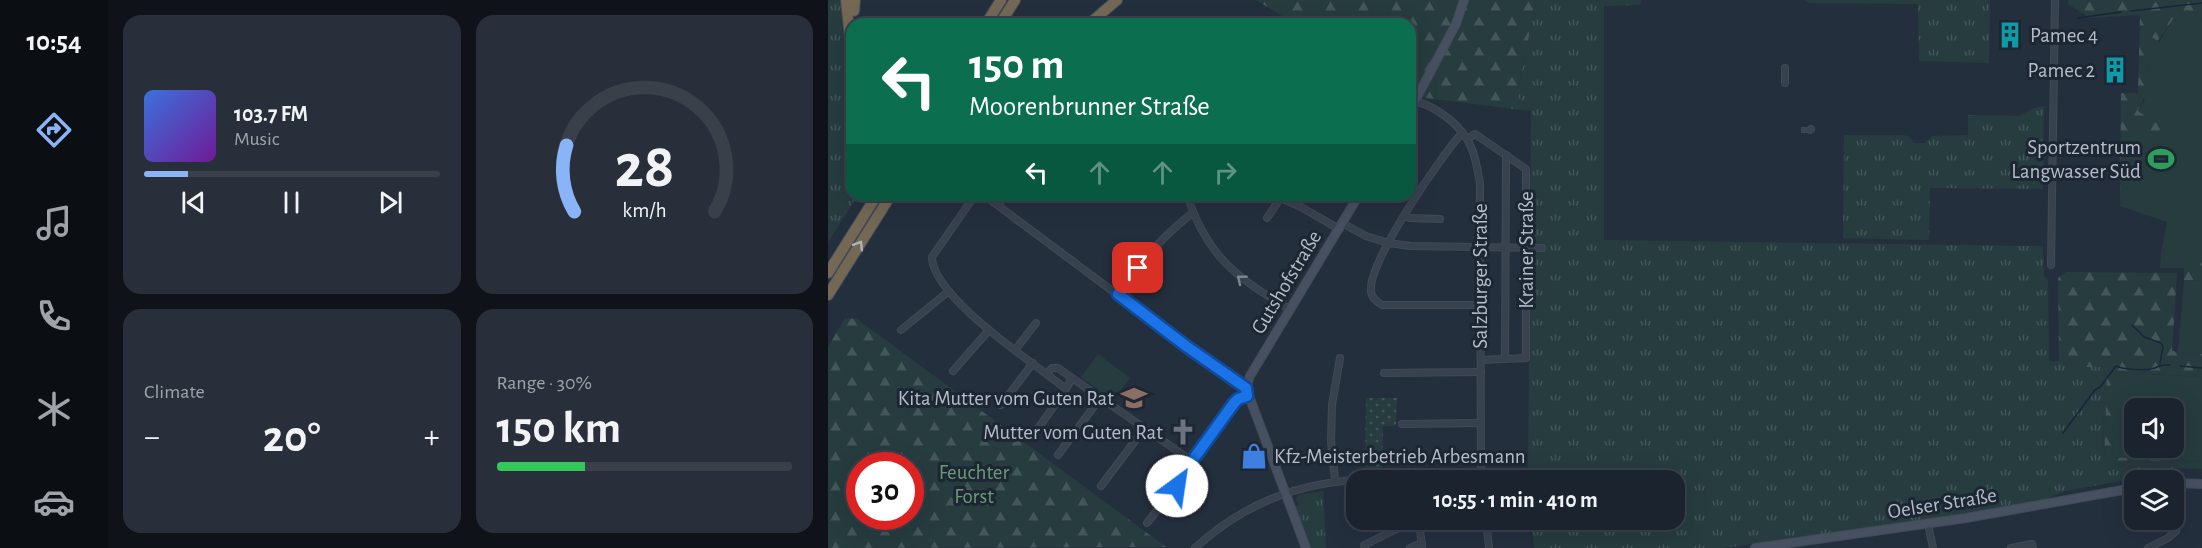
<!DOCTYPE html>
<meta charset="utf-8">
<style>
:root{--surface:#1b232e;--page:#282f3a;--text:#f1f3f6;--muted:#a0a4aa;--line:#39404a;--accent:#8ab4f8}
body{margin:0;font-family:"Alegreya Sans",sans-serif;background:var(--page);color:var(--text);height:100vh;display:flex;flex-direction:column;font-size:22px;white-space:nowrap}
*{box-sizing:border-box;margin:0}
p{font-size:20px;color:var(--muted)}
.icon{flex:none;width:33px;height:33px;fill:none;stroke:currentColor;stroke-width:2;stroke-linecap:round;stroke-linejoin:round}
.map{position:relative;flex:1;overflow:hidden}
.side{display:flex;flex-direction:column;gap:15px;padding:15px;background:#0f1319;width:720px}
.side>*{flex:none}
.top-card{position:absolute;left:18px;top:18px;width:570px;height:183px;border-radius:18px;box-shadow:0 6px 24px #0002,0 0 0 2px var(--line);background:#0b6e4f;color:#fff;overflow:hidden}
.tools{position:absolute;left:1296px;top:398px;display:grid;gap:12px}
.tools a{display:grid;place-items:center;width:60px;height:60px;border-radius:12px;background:var(--surface);box-shadow:0 6px 24px #0002,0 0 0 2px var(--line);font-size:30px}
.speed{position:absolute;left:18px;top:452px;display:flex;gap:12px;font-size:30px;font-weight:700;text-align:center}
.speed>*{display:grid;place-content:center;width:78px;height:78px;border-radius:50%;background:var(--surface);box-shadow:0 6px 24px #0002,0 0 0 2px var(--line);line-height:1}
.speed .limit{border:9px solid #d22;background:#fff;color:#111}
.pin{position:absolute;display:grid;place-items:center;width:51px;height:51px;color:#fff;margin:-26px;border-radius:12px;box-shadow:0 3px 9px #0006}
.me{position:absolute;width:66px;margin:-33px;rotate:31deg;stroke-linejoin:round;filter:drop-shadow(0 0 4px #0008)}
.turn{display:flex;align-items:center;gap:21px;height:126px;padding:0 24px;font-size:27px}
.turn .icon{width:78px;height:78px;stroke-width:2.5}
.turn b{display:block;font-size:42px;line-height:51px}
.lanes{display:flex;align-items:center;height:57px;padding:0 24px;background:#0003;justify-content:center;gap:30px;direction:ltr}
.lanes .off{opacity:.35}
.big{font-size:45px;font-weight:700;line-height:1.1}
.side .widget{flex:1;display:flex;flex-direction:column;justify-content:center;gap:9px;min-width:0;padding:0 21px;border-radius:18px;background:var(--page)}
.side .dial{align-items:center;gap:0}
.dial svg{height:156px;overflow:visible;fill:none;stroke:var(--line);stroke-width:7;stroke-linecap:round;text-anchor:middle}
.dial text{fill:var(--text);stroke:none}
.song{display:flex;align-items:center;gap:18px}
.cover{width:72px;height:72px;border-radius:9px;background:linear-gradient(135deg,hsl(220 70% 55%),hsl(280 70% 35%))}
.played{height:6px;border-radius:3px;background:linear-gradient(90deg,var(--accent) 15%,var(--line) 15%)}
.keys{display:flex;justify-content:space-around;direction:ltr}
.heat{display:flex;justify-content:space-between;align-items:center;font-size:33px;direction:ltr}
.charge{height:9px;border-radius:4px;background:linear-gradient(90deg,#34c759 30%,var(--line) 0)}
.side .tiles{flex:1;display:grid;gap:15px;grid-template-columns:repeat(2,1fr)}
.trip{position:absolute;left:518px;top:470px;width:339px;height:60px;border-radius:18px;background:var(--surface);box-shadow:0 6px 24px #0002,0 0 0 2px var(--line);font-weight:700;line-height:60px;text-align:center}
main{display:flex;flex:1;min-height:0}
.tab-bar{display:flex;flex-direction:column;width:108px;justify-content:space-around;align-items:center;background:#0b0e12;color:var(--muted)}
.tab-bar .icon{width:42px;height:42px}
.tab-bar .on{color:var(--accent)}
.tab-bar b{font-size:27px;color:var(--text)}
.map>svg:first-child{display:block}
.grass{fill:url(#grass-tufts)}
.forest{fill:url(#forest-firs);fill-rule:evenodd}
.park{fill:url(#park-dots)}
.garden{fill:#263c3f;fill-rule:evenodd}
.lines{fill:none;stroke-linecap:round;stroke-linejoin:round}
.stream{stroke:#17263c;stroke-width:1.5}
.street-tunnel{stroke:#3a4453;stroke-width:6;stroke-dasharray:6 3;stroke-linecap:butt}
.street-casing{stroke:#414a57;stroke-width:8}
.secondary-casing{stroke:#414a57;stroke-width:10}
.highway-casing{stroke:#434c59;stroke-width:12}
.street{stroke:#38414e;stroke-width:6}
.secondary{stroke:#465061;stroke-width:8}
.highway{stroke:#746855;stroke-width:10}
.oneway{stroke:#aeb4bd}
.oneway2{stroke:#7c8592}
.route-casing{stroke:#114b97;stroke-width:15}
.route{stroke:#1a73e8;stroke-width:10}
.labels{text-anchor:middle;stroke-width:6;stroke-linejoin:round;paint-order:stroke}
.poi-label{font-size:21px;fill:#b4bcc9;stroke:#1d2633;text-anchor:end}
.street-label{font-size:21px;fill:#b4bcc9;stroke:#1d2633}
.park-label{font-size:21px;fill:#6b9a76;stroke:#1d2633}
</style>
<main>
<nav class="tab-bar">
<b>10:54</b>
<svg class="icon on" aria-label="directions" viewBox="0 0 24 24"><path d="M12 3l9 9-9 9-9-9zM9 14v-3h6M13 9l2 2-2 2"/></svg>
<svg class="icon" aria-label="music" viewBox="0 0 24 24"><path d="M9 18V5l10-2v13"/><circle cx="6" cy="18" r="3"/><circle cx="16" cy="16" r="3"/></svg>
<svg class="icon" aria-label="phone" viewBox="0 0 24 24"><path d="M5 4h4l2 5-3 2q2 4 5 5l2-3 5 2v4C11 20 4 13 5 4z"/></svg>
<svg class="icon" aria-label="climate" viewBox="0 0 24 24"><path d="M12 3v18M4 7l16 10M4 17L20 7"/></svg>
<svg class="icon" aria-label="car" viewBox="0 0 24 24"><path d="M5 17H2v-5l4-1 3-4h7l3 4 3 1v5h-3M9 17h6M6 11h13"/><circle cx="7" cy="17" r="2"/><circle cx="17" cy="17" r="2"/></svg>
</nav>
<section class="side">
<div class="tiles">
<div class="widget">
<div class="song"><i class="cover"></i><div><b>103.7 FM</b><p>Music</p></div></div>
<div class="played"></div>
<div class="keys"><svg class="icon" aria-label="previous" viewBox="0 0 24 24"><path d="M18 5L8 12l10 7zM5 5v14"/></svg><svg class="icon" aria-label="pause" viewBox="0 0 24 24"><path d="M8 5v14M16 5v14"/></svg><svg class="icon" aria-label="next" viewBox="0 0 24 24"><path d="M6 5l10 7-10 7zM19 5v14"/></svg></div>
</div>
<div class="widget dial"><svg viewBox="0 0 100 80">
<path d="M14 69A42 42 0 1 1 86 69"/>
<path d="M14 69A42 42 0 0 1 10 35" stroke="#8ab4f8"/>
<text x="50" y="56" font-size="32" font-weight="700">28</text>
<text x="50" y="72" font-size="11">km/h</text>
</svg></div>
<div class="widget"><p>Climate</p>
<div class="heat"><a>−</a><b class="big">20°</b><a>+</a></div>
</div>
<div class="widget"><p>Range · 30%</p><b class="big">150 km</b><div class="charge"></div></div>
</div>
</section>
<div class="map">
<svg width="1374" height="548" viewBox="0 0 1374 548">
<defs>
<pattern id="grass-tufts" width="24" height="20" patternUnits="userSpaceOnUse" patternTransform="scale(1.5)"><rect width="24" height="20" fill="#263c3f"/><path d="M3 7l-1-3M5 7V3M7 7l1-3M15 17l-1-3M17 17v-4M19 17l1-3" fill="none" stroke="#435659"/></pattern>
<pattern id="forest-firs" width="22" height="20" patternUnits="userSpaceOnUse" patternTransform="scale(1.5)"><rect width="22" height="20" fill="#263c3f"/><path d="M5 1l3.5 6h-7zM16 11l3.5 6h-7z" fill="#435659"/></pattern>
<pattern id="park-dots" width="8" height="8" patternUnits="userSpaceOnUse" patternTransform="scale(1.5)"><rect width="8" height="8" fill="#263c3f"/><path d="M2 2h.1M6 6h.1" fill="none" stroke="#435659" stroke-width="1.8" stroke-linecap="round"/></pattern>
</defs>
<rect width="100%" height="100%" fill="#242f3e"/>
<!-- grass -->
<g class="grass">
<polygon points="0,0 15,0 24,66 24,195 30,195 0,242"/>
<polygon points="708,0 813,0 812,5 776,6 776,240 1215,246 1216,276 1220,280 1221,361 1231,361 1242,367 1279,366 1276,467 1299,467 1304,479 1237,491 1213,501 1086,522 895,548 706,548 703,519 846,519 846,480 700,480 703,111 689,96"/>
<polygon points="976,0 1162,0 1161,63 1091,61 1090,4 982,3"/>
<polygon points="1216,106 1215,189 1102,188 1101,240 1015,238 1016,135 1074,135 1080,136 1086,143 1097,143 1104,136 1140,135 1140,115 1191,116 1206,108"/>
<polygon points="495,491 498,548 483,548 466,507 471,505 468,499 471,495"/>
</g>
<!-- forest -->
<g class="forest">
<polygon points="428,0 708,0 689,96 703,111 582,96 582,24 467,24"/>
<path d="M1240 0H1374V20L1359 10 1351 22 1345 19C1341 26 1322 50 1321 55 1316 75 1323 91 1310 110L1345 127 1292 206 1293 93H1310L1312 15 1262 18 1240 4Z"/>
<polygon points="1356,260 1374,260 1374,281 1356,280"/>
<polygon points="1238,272 1349,273 1344,351 1374,354 1374,377 1289,372 1284,457 1374,462 1374,469 1341,468 1304,479 1299,467 1276,467 1279,367 1242,367 1231,361 1230,278"/>
<path d="M17 318 29 319 338 547 0 548V347ZM32 465H82V516H32Z"/>
</g>
<!-- park -->
<polygon class="park" points="538,398 569,398 568,426 555,426 554,470 537,469"/>
<!-- garden -->
<g class="garden">
<polygon points="1359,10 1374,20 1374,260 1356,260 1356,268 1332,268 1333,252 1339,222 1292,206 1293,133 1331,133 1333,126 1310,111 1317,100 1311,96 1319,83 1313,79 1320,69 1314,64 1321,53 1314,48 1322,36 1331,42 1345,19 1351,22"/>
<polygon points="1356,280 1374,281 1374,354 1350,352"/>
<polygon points="270,354 302,378 285,401 253,377"/>
<path d="M1288 372 1374 377V462L1284 457ZM1306 408H1346V447H1306Z"/>
</g>
<g class="lines">
<!-- stream -->
<g class="stream">
<polyline points="1303,11 1374,3"/>
<polyline points="1250,18 1293,12"/>
<polyline points="1304,325 1316,337 1333,343 1335,347 1332,363"/>
<polyline points="1352,366 1374,368"/>
<path d="M1235 433 1267 390 1272 387 1288 366C1293 369 1317 371 1323 369 1333 367 1329 364 1342 365"/>
</g>
<!-- street-tunnel -->
<polyline class="street-tunnel" points="973,130 982,130"/>
<!-- street casing -->
<g class="street-casing">
<g id="street">
<polyline points="957,83 957,68"/>
<path d="M582 100C604 104 627 120 639 139 647 152 649 168 652 183L653 480"/>
<polyline points="982,130 983,129"/>
<path d="M634 133C613 156 539 263 543 292 544 298 549 302 554 305H652"/>
<polyline points="639,139 647,134 698,169 698,358 653,360"/>
<path d="M147 195 104 257C104 297 207 364 238 389L244 378 364 461"/>
<polyline points="156,195 358,346 418,388"/>
<path d="M359 195C379 257 409 278 463 310"/>
<polyline points="446,195 473,207 511,229"/>
<polyline points="170,205 178,195"/>
<polyline points="577,216 581,218 612,219"/>
<polyline points="439,218 452,199"/>
<polyline points="514,223 538,236 560,243 583,246 714,248"/>
<polyline points="1223,265 1227,0"/>
<path d="M290 294C313 264 334 235 365 213"/>
<polyline points="73,330 121,291"/>
<polyline points="187,350 208,323"/>
<polyline points="677,359 678,155"/>
<polyline points="125,371 161,330"/>
<polyline points="219,373 224,368 230,368 244,378"/>
<polyline points="556,373 653,372"/>
<polyline points="173,405 205,363"/>
<polyline points="574,424 653,423"/>
<polyline points="206,434 238,389"/>
<polyline points="230,455 273,397"/>
<polyline points="507,480 503,441 504,405 512,358"/>
<polyline points="273,486 316,429"/>
<polyline points="591,519 594,548"/>
<polyline points="658,519 661,548"/>
<path d="M319 523C350 485 376 443 406 403L413 397 419 396"/>
<polyline points="1100,524 1105,548"/>
<path d="M367 548C454 468 544 477 653 479"/>
<polyline points="537,548 536,545 589,519"/>
<polyline points="582,548 594,543"/>
<polyline points="1183,548 1204,544 1205,548"/>
<polyline points="1320,548 1340,538 1348,531"/>
</g>
</g>
<!-- secondary casing -->
<g class="secondary-casing">
<g id="secondary">
<polyline points="582,110 628,24 636,0"/>
<polyline points="1346,483 1374,484"/>
<polyline points="478,548 418,388 422,376 531,195"/>
<polyline points="927,548 1138,518 1306,488"/>
</g>
</g>
<!-- highway casing -->
<g class="highway-casing">
<g id="highway">
<polyline points="18,0 24,56"/>
<polyline points="26,11 27,0"/>
<polyline points="158,24 173,0"/>
<polyline points="172,24 187,0"/>
<polyline points="261,24 289,0"/>
<polyline points="0,273 49,195"/>
<polyline points="0,295 63,195"/>
</g>
</g>
<!-- street -->
<use href="#street" class="street"/>
<!-- secondary -->
<use href="#secondary" class="secondary"/>
<!-- highway -->
<use href="#highway" class="highway"/>
</g>
<!-- one-way arrows -->
<defs><path id="oneway-chevron" d="M-2-3.5L2.5 0L-2 3.5" fill="none" stroke-width="1.6" stroke-linecap="round" stroke-linejoin="round" transform="scale(1.5)"/></defs>
<use class="oneway" href="#oneway-chevron" transform="translate(31 245) rotate(-58)"/>
<use class="oneway2" href="#oneway-chevron" transform="translate(413 279) rotate(-141)"/>
<g class="lines">
<!-- route casing -->
<g class="route-casing">
<polyline id="route" points="310,268 290,294 358,346 418,388 419,396 410,399 406,403 364,461 349,486"/>
</g>
<!-- route -->
<use href="#route" class="route"/>
</g>
<!-- icons -->
<defs>
<g id="building-bare" transform="scale(2.07)"><path d="M-4-6H4V6H1V3H-1V6H-4ZM-2.5-4.3h1.7v1.8h-1.7ZM.8-4.3h1.7v1.8H.8ZM-2.5-1h1.7V.8h-1.7ZM.8-1h1.7V.8H.8Z" fill="#0f9aa8" stroke="#1d2633" stroke-width="2.5" paint-order="stroke"/></g>
<g id="stadium-bare" transform="scale(2.07)"><path d="M0-5a6.5 5 0 1 0 0 10a6.5 5 0 1 0 0-10ZM-3.5-1.8h7v3.6h-7Z" fill="#2e9e5b" stroke="#1d2633" stroke-width="2.5" paint-order="stroke"/></g>
<g id="school-bare" transform="scale(2.07)"><path d="M0-5L7-2L0 1L-7-2ZM-4 1L0 2.5L4 1V4Q0 6-4 4Z" fill="#8d6e63" stroke="#1d2633" stroke-width="2.5" paint-order="stroke"/></g>
<g id="church-bare" transform="scale(2.07)"><path d="M-1.2-6h2.4v3.5h3.3v2.4h-3.3V6h-2.4V-.1h-3.3v-2.4h3.3Z" fill="#6b7280" stroke="#1d2633" stroke-width="2.5" paint-order="stroke"/></g>
<g id="shop-bare" transform="scale(2.07)"><path d="M-5-2.5h2.3a2.7 3.5 0 0 1 5.4 0H5L5.5 6h-11ZM-1.5-2.5h3a1.5 2.3 0 0 0-3 0Z" fill="#3f7fe0" stroke="#1d2633" stroke-width="2.5" paint-order="stroke"/></g>
</defs>
<g fill-rule="evenodd">
<use href="#building-bare" x="1182" y="35"/>
<use href="#building-bare" x="1287" y="70"/>
<use href="#stadium-bare" x="1333" y="159"/>
<use href="#school-bare" x="306" y="398"/>
<use href="#church-bare" x="355" y="432"/>
<use href="#shop-bare" x="426" y="456"/>
</g>
<g class="labels">
<!-- poi labels -->
<g class="poi-label">
<text x="1202" y="42" text-anchor="start">Pamec 4</text>
<text x="1267" y="77">Pamec 2</text>
<text x="1313" y="154">Sportzentrum<tspan x="1313" dy="24">Langwasser Süd</tspan></text>
<text x="286" y="405">Kita Mutter vom Guten Rat</text>
<text x="335" y="439">Mutter vom Guten Rat</text>
<text x="446" y="463" text-anchor="start">Kfz-Meisterbetrieb Arbesmann</text>
</g>
<!-- street labels -->
<g class="street-label">
<text transform="translate(698 250) rotate(-90)" y="7">Krainer Straße</text>
<text transform="translate(652 276) rotate(-90)" y="7">Salzburger Straße</text>
<text transform="translate(458 282) rotate(-59)" y="7">Gutshofstraße</text>
<text transform="translate(1114 503) rotate(-9)" y="7">Oelser Straße</text>
</g>
<!-- park labels -->
<g class="park-label">
<text x="146" y="479">Feuchter<tspan x="146" dy="24">Forst</tspan></text>
</g>
</g>
</svg>
<div class="tools">
<a><svg class="icon" aria-label="sound" viewBox="0 0 24 24"><path d="M4 9h4l5-4v14l-5-4H4zM17 9q2 3 0 6"/></svg></a>
<a><svg class="icon" aria-label="layers" viewBox="0 0 24 24"><path d="M12 4l9 5-9 5-9-5zM3 14l9 5 9-5"/></svg></a>
</div>
<div class="speed"><div class="limit">30</div></div>
<div class="pin" style="left:310px;top:268px;background:#d93025"><svg class="icon" aria-label="arrive" viewBox="0 0 24 24"><path d="M6 21V4h12l-3 4 3 4H6"/></svg></div>
<svg class="me" style="left:349px;top:486px" viewBox="-20 -20 40 40"><circle r="19" fill="#fff"/><path d="M0-13L10 11 0 6-10 11z" fill="#1a73e8"/></svg>
<div class="trip">10:55 · 1 min · 410 m</div>
<div class="top-card">
<div class="turn"><svg class="icon" aria-label="left" viewBox="0 0 24 24"><path d="M17 20v-9H6M10 6l-5 5 5 5"/></svg><div><b>150 m</b>Moorenbrunner Straße</div></div>
<div class="lanes"><svg class="icon" aria-label="left" viewBox="0 0 24 24"><path d="M17 20v-9H6M10 6l-5 5 5 5"/></svg><svg class="icon off" aria-label="ahead" viewBox="0 0 24 24"><path d="M12 20V5M6 11l6-6 6 6"/></svg><svg class="icon off" aria-label="ahead" viewBox="0 0 24 24"><path d="M12 20V5M6 11l6-6 6 6"/></svg><svg class="icon off" aria-label="right" viewBox="0 0 24 24"><path d="M7 20v-9h11M14 6l5 5-5 5"/></svg></div>
</div>
</div>
</main>
